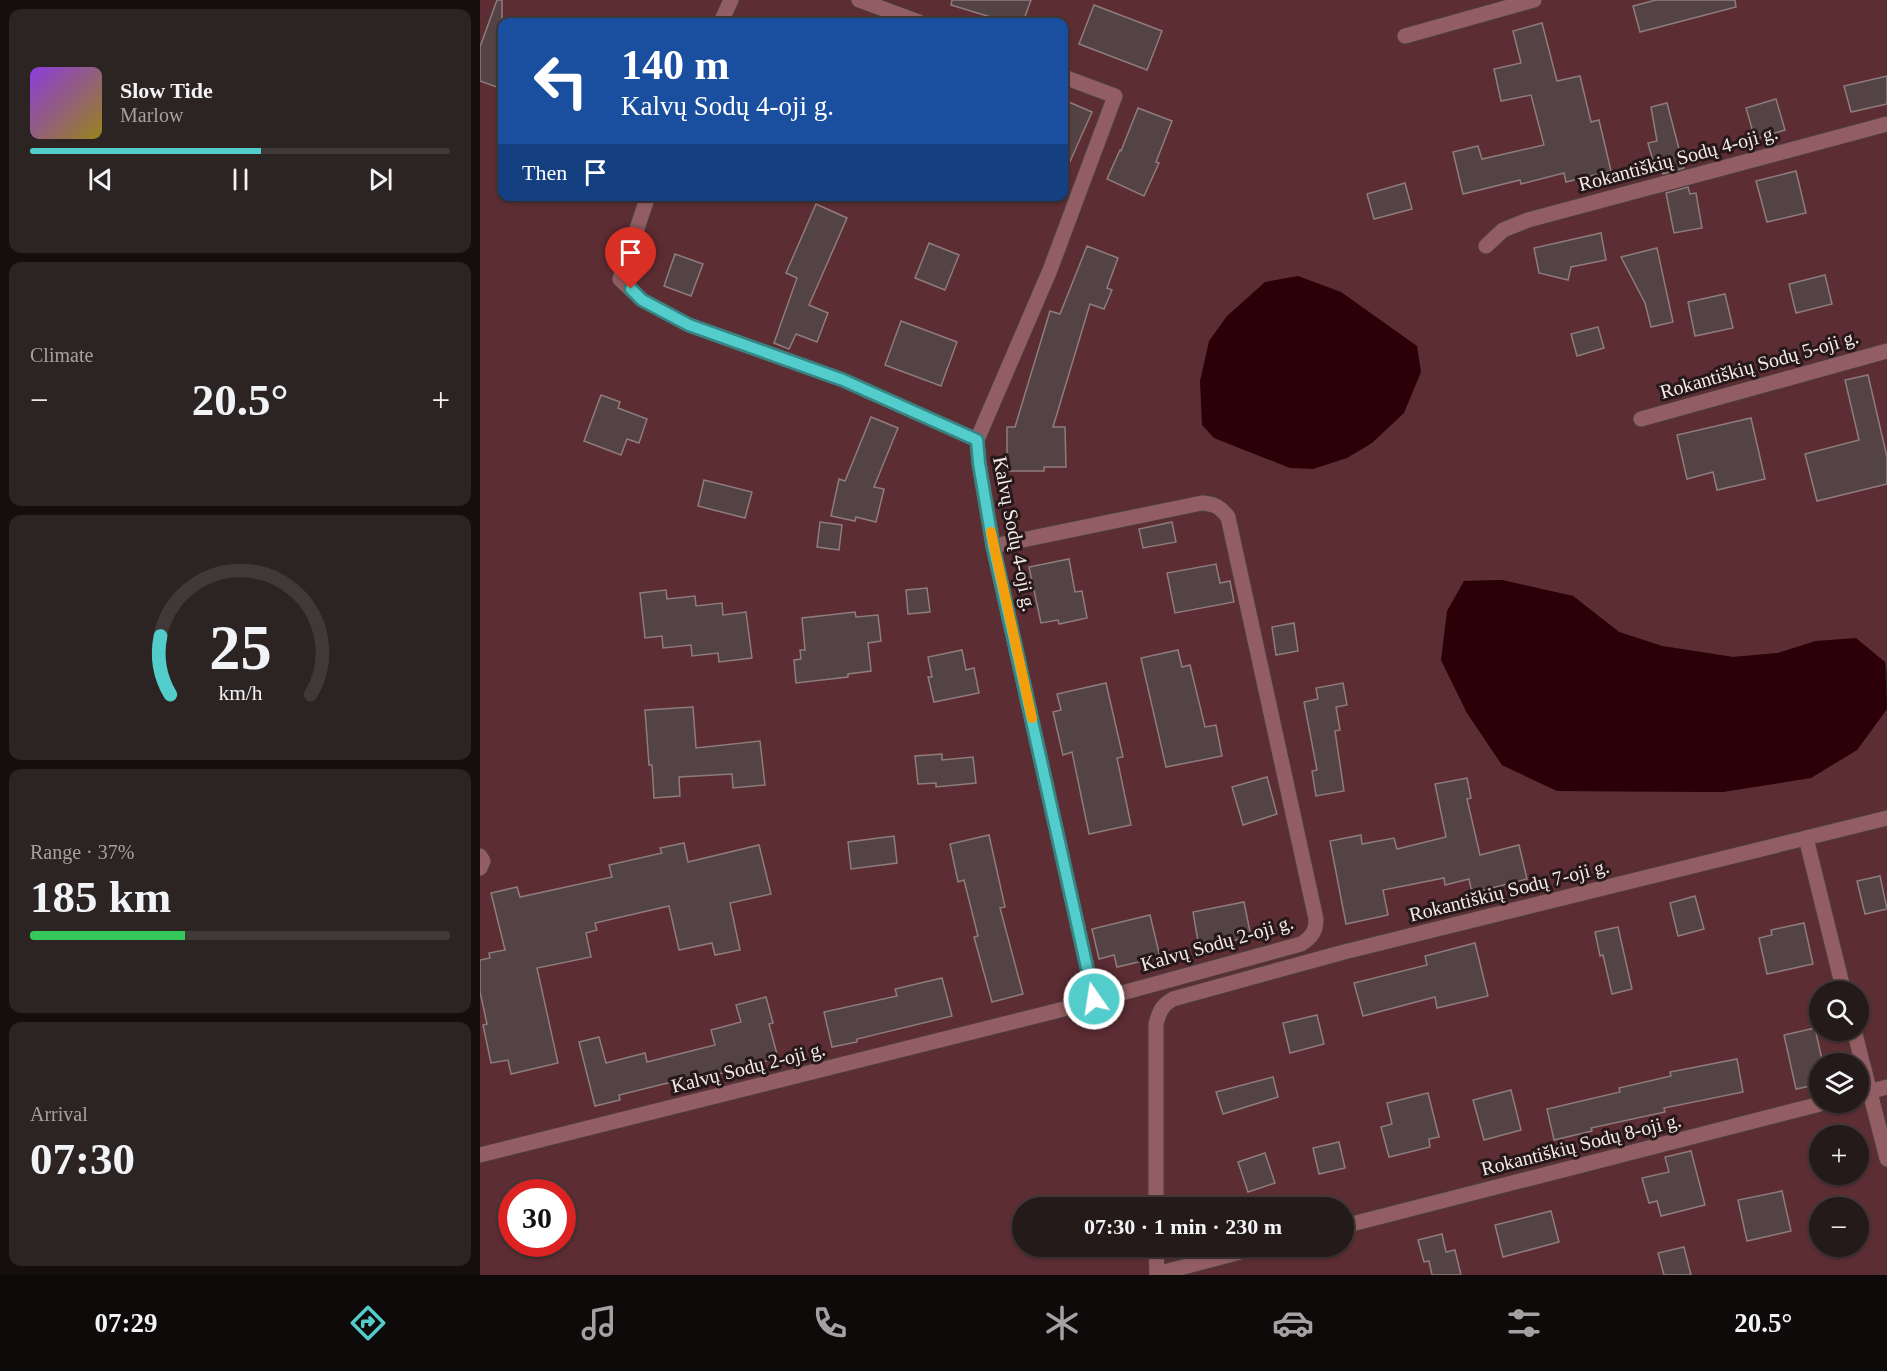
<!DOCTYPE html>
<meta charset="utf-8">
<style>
:root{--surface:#241a1a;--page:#2c2323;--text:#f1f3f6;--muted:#a3a1a2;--line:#413839;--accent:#53cdcb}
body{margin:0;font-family:Georgia,serif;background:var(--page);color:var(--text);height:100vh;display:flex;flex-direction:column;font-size:22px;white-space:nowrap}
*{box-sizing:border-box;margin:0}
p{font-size:20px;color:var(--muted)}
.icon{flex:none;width:33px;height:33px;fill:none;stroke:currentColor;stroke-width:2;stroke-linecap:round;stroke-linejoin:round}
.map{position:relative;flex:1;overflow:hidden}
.side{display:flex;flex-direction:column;gap:9px;padding:9px;background:#140e0e;width:480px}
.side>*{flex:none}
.top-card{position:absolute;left:18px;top:18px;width:570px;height:183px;border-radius:12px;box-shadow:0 2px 4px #0004,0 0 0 2px var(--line);background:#1a4fa0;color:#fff;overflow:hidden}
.controls{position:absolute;left:1329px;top:981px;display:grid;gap:12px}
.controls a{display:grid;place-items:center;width:60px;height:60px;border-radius:50%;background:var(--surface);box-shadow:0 2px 4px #0004,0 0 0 2px var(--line);font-size:30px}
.speed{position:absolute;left:18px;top:1179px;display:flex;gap:12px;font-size:30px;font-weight:700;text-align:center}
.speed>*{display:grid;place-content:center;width:78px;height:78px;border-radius:50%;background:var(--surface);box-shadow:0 2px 4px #0004,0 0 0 2px var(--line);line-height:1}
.speed .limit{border:9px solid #d22;background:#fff;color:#111}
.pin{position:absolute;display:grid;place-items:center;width:51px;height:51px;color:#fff;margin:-62px -26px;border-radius:50% 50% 50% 0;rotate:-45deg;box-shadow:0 0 6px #0007}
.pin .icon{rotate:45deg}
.me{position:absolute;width:66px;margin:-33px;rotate:347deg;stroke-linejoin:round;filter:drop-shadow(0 0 4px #0008)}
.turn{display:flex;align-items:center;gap:21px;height:126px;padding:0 24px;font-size:27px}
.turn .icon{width:78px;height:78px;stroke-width:2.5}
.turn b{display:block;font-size:42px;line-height:51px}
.then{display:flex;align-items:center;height:57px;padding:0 24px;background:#0003;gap:12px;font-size:22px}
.big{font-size:45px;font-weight:700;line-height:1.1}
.side .tile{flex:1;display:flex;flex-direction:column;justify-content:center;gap:9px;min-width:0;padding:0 21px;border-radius:12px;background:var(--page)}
.side .dial{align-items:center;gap:0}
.dial svg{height:156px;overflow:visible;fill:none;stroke:var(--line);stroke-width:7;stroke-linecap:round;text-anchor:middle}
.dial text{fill:var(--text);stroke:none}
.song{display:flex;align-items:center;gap:18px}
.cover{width:72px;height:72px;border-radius:9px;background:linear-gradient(135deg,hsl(270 70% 55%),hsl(50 70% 35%))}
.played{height:6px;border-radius:3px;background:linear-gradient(90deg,var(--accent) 55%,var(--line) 55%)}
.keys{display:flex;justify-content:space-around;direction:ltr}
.heat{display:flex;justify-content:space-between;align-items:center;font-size:33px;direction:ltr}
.charge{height:9px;border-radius:4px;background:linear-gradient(90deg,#34c759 37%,var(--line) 0)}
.trip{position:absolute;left:532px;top:1197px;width:342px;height:60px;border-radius:30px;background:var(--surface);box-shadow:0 2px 4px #0004,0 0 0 2px var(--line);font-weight:700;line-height:60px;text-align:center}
.dock{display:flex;height:96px;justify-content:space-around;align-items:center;background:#0e0a0a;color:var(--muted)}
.dock .icon{width:42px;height:42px}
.dock .active{color:var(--accent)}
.dock b{font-size:27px;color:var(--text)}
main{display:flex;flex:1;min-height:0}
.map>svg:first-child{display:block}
.green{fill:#5c2d33;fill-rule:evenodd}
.water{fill:#2b0007}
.building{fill:#534344;stroke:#8e7c7d;stroke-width:1.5}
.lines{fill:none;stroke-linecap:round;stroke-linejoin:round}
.minor-casing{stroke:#4b3e3f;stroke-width:17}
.minor{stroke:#935e63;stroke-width:15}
.route-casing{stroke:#368584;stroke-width:15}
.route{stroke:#53cdcb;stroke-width:10}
.slow{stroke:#f59e0b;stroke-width:10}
.labels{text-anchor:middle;stroke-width:6;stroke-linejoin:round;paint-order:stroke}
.street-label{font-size:20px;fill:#f4eaea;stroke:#261819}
</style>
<main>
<section class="side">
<div class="tile">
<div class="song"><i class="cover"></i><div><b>Slow Tide</b><p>Marlow</p></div></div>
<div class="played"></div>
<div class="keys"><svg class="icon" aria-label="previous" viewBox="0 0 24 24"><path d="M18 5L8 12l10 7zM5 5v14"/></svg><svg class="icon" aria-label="pause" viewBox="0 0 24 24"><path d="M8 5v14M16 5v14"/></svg><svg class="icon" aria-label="next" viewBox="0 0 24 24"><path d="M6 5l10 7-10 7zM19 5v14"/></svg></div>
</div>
<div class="tile"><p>Climate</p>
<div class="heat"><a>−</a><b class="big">20.5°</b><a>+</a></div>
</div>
<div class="tile dial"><svg viewBox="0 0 100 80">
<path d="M14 69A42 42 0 1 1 86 69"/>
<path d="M14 69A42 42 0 0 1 9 39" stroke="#53cdcb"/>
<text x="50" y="56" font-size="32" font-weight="700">25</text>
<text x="50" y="72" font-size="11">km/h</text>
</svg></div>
<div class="tile"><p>Range · 37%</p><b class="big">185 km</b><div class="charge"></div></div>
<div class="tile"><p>Arrival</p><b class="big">07:30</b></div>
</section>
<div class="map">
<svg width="1407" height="1275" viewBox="0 0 1407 1275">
<rect width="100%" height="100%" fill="#302223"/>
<!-- green -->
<path class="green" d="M0 0H1407V671L1405 661 1336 641 1298 653 1253 657 1182 646 1139 632 1093 596 1022 580 984 581 961 660 987 713 1022 765 1077 791 1243 792 1377 750 1407 709V1275H0ZM22 22H584V196H22ZM1340 992H1378V1030H1340ZM1340 1064H1378V1102H1340ZM1340 1136H1378V1174H1340ZM32 1192H82V1244H32ZM543 1208H864V1246H543ZM1340 1208H1378V1246H1340Z"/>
<!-- water -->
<g class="water">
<polygon points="818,276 861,292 937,346 941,372 924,413 892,443 867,458 833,469 810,468 734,438 722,425 720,381 729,341 747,316 785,282"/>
<polygon points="1022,580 1093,596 1139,632 1182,646 1253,657 1298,653 1336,641 1376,638 1405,662 1407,709 1377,750 1331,778 1243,792 1077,791 1022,765 987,713 961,660 967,611 984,581"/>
</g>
<!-- building -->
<g class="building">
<polygon points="17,0 22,0 22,89 0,81 0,47"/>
<polygon points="472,0 551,0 543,22 527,22 471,5"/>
<polygon points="1176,0 1255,0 1256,7 1160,32 1153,6"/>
<polygon points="614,5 682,31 667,70 599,44"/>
<polygon points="1062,23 1077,81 1100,76 1111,122 1119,120 1131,171 1086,182 1084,173 1041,184 1040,180 983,194 973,152 998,146 1002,159 1064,145 1051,95 1021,101 1014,69 1041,63 1033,31"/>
<polygon points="1407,76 1407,104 1371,112 1364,86"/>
<polygon points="1296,99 1305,130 1275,139 1266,108"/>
<polygon points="584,100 612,112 584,175"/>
<polygon points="1187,103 1204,168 1183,174 1181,163 1174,165 1168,143 1177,141 1171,107"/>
<polygon points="658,108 692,121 676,162 679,163 664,196 627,179 640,150 641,151"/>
<polygon points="1316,171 1326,213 1287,222 1276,181"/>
<polygon points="925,183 932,209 894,219 887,194"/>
<polygon points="1208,187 1210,194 1216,193 1222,228 1194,233 1186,193"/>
<polygon points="336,204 367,218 329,305 348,313 337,342 316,334 309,349 294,343 317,278 306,273"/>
<polygon points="1121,233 1126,260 1091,267 1088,280 1059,273 1054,248"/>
<polygon points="449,243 479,255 465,290 435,278"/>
<polygon points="607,246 638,258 627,288 632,290 624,309 610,304 573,427 585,427 586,467 564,467 564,471 527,471 527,427 535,427 570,311 580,314"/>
<polygon points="1177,248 1193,322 1171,327 1165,303 1141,257"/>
<polygon points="195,254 223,264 211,296 184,286"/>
<polygon points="1345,275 1352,304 1316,313 1309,284"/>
<polygon points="1245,294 1253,328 1215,336 1208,302"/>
<polygon points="421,321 477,342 461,386 405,365"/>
<polygon points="1118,327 1124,348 1097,356 1091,334"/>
<polygon points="1388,375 1407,457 1407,484 1337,501 1325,454 1379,440 1365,380"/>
<polygon points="121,395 140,402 138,408 167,419 159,443 147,439 141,455 104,441"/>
<polygon points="391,417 418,428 394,487 404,489 396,522 376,517 375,521 351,516 359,479 365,481"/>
<polygon points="1271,418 1285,479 1237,490 1233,472 1207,479 1197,435"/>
<polygon points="224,480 272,492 265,518 218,506"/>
<polygon points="340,522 362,525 359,550 337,547"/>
<polygon points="692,522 696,542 663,548 659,529"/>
<polygon points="589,559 595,592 602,591 607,618 579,624 578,620 561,623 549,567"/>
<polygon points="736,564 740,583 750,581 754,602 695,613 687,573"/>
<polygon points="447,588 450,612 428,614 426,590"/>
<polygon points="186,590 187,599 215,596 216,606 242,603 243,615 266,612 272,658 239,662 238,653 212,656 211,645 183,648 182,636 165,638 160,593"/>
<polygon points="375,612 376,617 398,615 401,641 388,643 391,671 368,674 368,677 316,683 314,660 321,659 320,650 325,650 322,618"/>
<polygon points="814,623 818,651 796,655 792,627"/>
<polygon points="482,650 486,670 494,668 499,693 454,702 448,677 452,677 448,657"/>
<polygon points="698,650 702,667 710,665 725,727 736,725 742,756 686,767 661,658"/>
<polygon points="626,683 643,757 637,758 651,825 609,834 592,752 583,755 573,712 581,710 577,694"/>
<polygon points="863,683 867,705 856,707 860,730 855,731 864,791 836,796 832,771 837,770 824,702 838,699 836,688"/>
<polygon points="213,707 216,748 280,741 285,785 253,788 252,774 199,777 200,796 174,798 172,765 169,765 165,710"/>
<polygon points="462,754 462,760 493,757 496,783 456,787 456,783 438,784 435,756"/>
<polygon points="787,777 797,814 763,825 752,787"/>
<polygon points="987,778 991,798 987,799 1000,855 1039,845 1047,879 992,893 989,879 965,885 964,878 903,890 908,915 866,924 850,841 881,835 882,844 914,838 917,849 966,837 955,784"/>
<polygon points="509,835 525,907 520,908 543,994 512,1002 494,937 498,936 484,880 478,882 470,844"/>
<polygon points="414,836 417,863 371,869 368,842"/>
<polygon points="204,843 208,862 279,845 291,894 250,903 260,950 235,955 232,943 199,950 189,906 115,923 117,930 106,933 111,957 57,968 78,1063 31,1074 28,1060 11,1063 3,1025 7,1024 0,992 0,960 10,958 9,953 25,950 11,893 37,887 40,897 132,877 129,865 182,853 180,848"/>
<polygon points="1400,876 1407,909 1385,914 1377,881"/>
<polygon points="1215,896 1224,929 1198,936 1190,903"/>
<polygon points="764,902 771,937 719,947 713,912"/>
<polygon points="670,915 680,957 637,967 634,955 619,959 612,929"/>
<polygon points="1324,923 1333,964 1287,974 1279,938 1292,935 1291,930"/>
<polygon points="1138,927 1152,989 1132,994 1123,955 1120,956 1115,932"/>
<polygon points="995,943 1008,996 957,1008 955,997 883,1016 874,983 947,965 945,956"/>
<polygon points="462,978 472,1016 377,1039 377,1042 352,1047 344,1012 417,996 415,989"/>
<polygon points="286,997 293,1023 289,1024 298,1058 205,1083 204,1079 139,1095 140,1100 115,1106 99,1042 119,1037 126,1063 165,1053 167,1062 235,1045 231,1030 261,1022 256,1005"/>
<polygon points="837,1015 844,1044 810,1053 803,1023"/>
<polygon points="1335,1028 1343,1064 1340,1064 1340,1084 1316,1089 1304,1035"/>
<polygon points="1257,1059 1263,1092 1184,1108 1185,1112 1111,1128 1112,1131 1074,1140 1067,1109 1140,1092 1139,1088 1191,1076 1190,1072"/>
<polygon points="793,1077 798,1097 743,1114 736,1092"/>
<polygon points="1031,1090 1041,1130 1004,1140 993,1100"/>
<polygon points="948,1093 959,1137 949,1139 950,1147 909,1157 901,1127 912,1124 907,1103"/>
<polygon points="859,1142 865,1168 839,1174 833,1148"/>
<polygon points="1211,1151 1225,1205 1181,1216 1177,1201 1169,1203 1162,1178 1189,1172 1185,1157"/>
<polygon points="785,1153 795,1183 768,1192 758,1162"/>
<polygon points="1302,1191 1311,1231 1267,1241 1258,1200"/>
<polygon points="1071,1211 1079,1242 1023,1257 1015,1225"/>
<polygon points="962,1234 966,1252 975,1250 981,1275 952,1275 949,1261 944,1262 938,1240"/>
<polygon points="1204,1247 1211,1275 1184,1275 1178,1253"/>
</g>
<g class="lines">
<!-- minor casing -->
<g class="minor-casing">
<g id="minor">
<polyline points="379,0 439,22"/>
<polyline points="241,22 251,0"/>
<polyline points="925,36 1054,0"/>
<polyline points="584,77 635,96 570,270 497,440 499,463 513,546 614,999"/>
<polyline points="168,196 140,279 162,300 209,325 363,380 497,440"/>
<polyline points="1006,246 1023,230 1048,220 1407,124"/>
<polyline points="1161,419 1407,351"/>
<polyline points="1326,838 1364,992"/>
<polyline points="0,856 3,861 0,868"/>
<polyline points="1374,1030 1407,1159"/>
<polyline points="1378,1095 1407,1087"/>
<path d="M0 1155 576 1011 821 944C832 937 836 931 836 919L748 517C740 507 735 504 722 503L513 546"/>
<path d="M676 1208V1024C679 1012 682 1005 693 999L864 952 1407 818"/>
<polyline points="864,1226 1348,1102"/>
<polyline points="676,1246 677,1275"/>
<polyline points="677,1274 783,1246"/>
</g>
</g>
<!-- minor -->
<use href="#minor" class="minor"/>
</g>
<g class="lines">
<!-- route casing -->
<g class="route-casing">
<polyline id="route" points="151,289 162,300 209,325 363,380 497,440 499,463 513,546 614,999"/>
</g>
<!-- route -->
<use href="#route" class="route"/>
<!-- slow -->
<polyline class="slow" points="511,532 552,718"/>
</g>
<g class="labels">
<!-- street labels -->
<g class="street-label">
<text transform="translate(1198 158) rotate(-15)" y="7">Rokantiškių Sodų 4-oji g.</text>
<text transform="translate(1279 364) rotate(-16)" y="7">Rokantiškių Sodų 5-oji g.</text>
<text transform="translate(535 534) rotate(79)" y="7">Kalvų Sodų 4-oji g.</text>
<text transform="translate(1029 890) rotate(-14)" y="7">Rokantiškių Sodų 7-oji g.</text>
<text transform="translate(737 943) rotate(-16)" y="7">Kalvų Sodų 2-oji g.</text>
<text transform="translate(268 1067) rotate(-14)" y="7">Kalvų Sodų 2-oji g.</text>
<text transform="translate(1101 1144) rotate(-14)" y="7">Rokantiškių Sodų 8-oji g.</text>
</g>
</g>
</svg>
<div class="controls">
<a><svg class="icon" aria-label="search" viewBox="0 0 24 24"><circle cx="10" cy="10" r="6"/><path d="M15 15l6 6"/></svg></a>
<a><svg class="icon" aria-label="layers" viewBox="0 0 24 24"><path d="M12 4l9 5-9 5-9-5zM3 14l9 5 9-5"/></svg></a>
<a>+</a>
<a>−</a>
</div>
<div class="speed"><div class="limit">30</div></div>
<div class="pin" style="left:151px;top:289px;background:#d93025"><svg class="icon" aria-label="arrive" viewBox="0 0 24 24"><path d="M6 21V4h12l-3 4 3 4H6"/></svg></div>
<svg class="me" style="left:614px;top:999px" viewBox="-20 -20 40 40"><circle r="17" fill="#53cdcb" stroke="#fff" stroke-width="3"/><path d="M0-11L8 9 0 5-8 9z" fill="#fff"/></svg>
<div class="trip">07:30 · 1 min · 230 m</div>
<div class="top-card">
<div class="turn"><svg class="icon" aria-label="left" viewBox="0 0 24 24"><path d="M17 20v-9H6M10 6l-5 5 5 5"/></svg><div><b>140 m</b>Kalvų Sodų 4-oji g.</div></div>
<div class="then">Then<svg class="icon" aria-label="arrive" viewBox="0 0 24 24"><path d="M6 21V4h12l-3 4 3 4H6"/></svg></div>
</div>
</div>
</main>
<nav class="dock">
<b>07:29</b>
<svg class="icon active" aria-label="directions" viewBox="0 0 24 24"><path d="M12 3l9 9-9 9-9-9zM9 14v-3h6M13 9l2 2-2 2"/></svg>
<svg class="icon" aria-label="music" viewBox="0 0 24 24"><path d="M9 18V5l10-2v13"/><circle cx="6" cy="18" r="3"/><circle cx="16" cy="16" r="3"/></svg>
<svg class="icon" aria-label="phone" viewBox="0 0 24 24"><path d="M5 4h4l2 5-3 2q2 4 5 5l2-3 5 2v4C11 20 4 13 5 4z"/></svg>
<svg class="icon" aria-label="climate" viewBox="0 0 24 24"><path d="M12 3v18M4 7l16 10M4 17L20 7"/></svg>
<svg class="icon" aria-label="car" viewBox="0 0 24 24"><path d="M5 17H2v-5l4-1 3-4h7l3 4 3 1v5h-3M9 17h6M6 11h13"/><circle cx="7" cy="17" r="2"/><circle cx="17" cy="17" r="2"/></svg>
<svg class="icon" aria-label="filters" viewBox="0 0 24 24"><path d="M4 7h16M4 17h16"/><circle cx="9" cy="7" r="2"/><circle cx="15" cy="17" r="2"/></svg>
<b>20.5°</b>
</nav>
